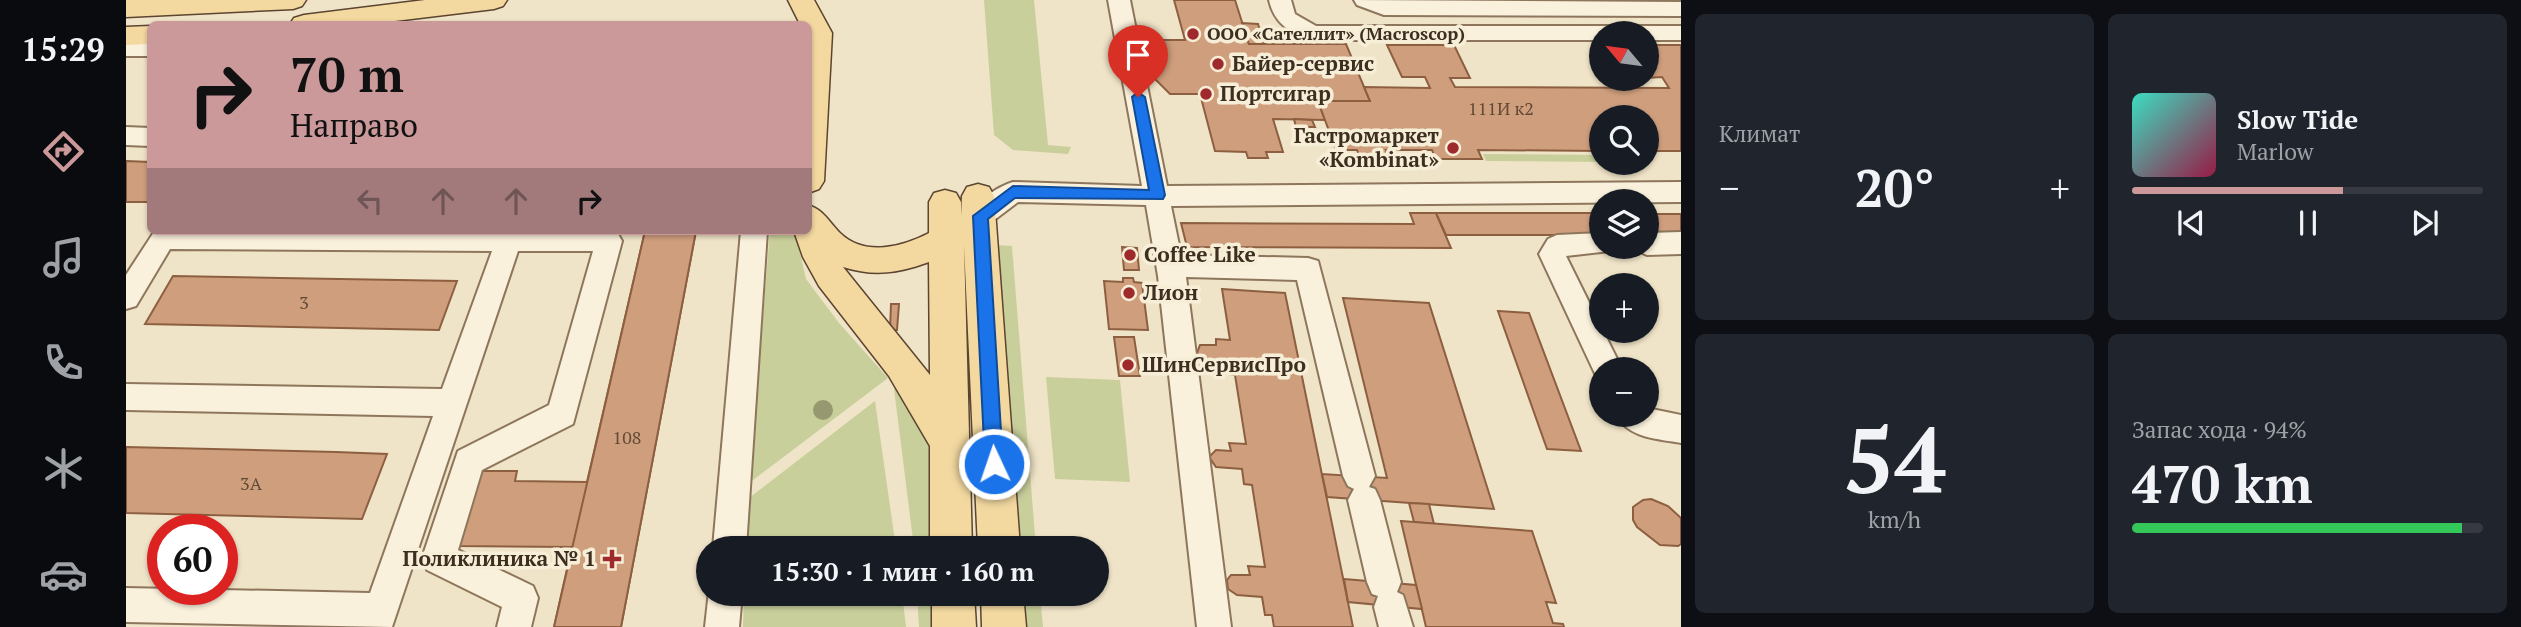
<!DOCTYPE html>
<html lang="ru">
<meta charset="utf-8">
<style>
:root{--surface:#171b24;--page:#20242c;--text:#f1f3f6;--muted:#9ea1a6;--line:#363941;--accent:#cc999b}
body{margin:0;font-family:"PT Serif",serif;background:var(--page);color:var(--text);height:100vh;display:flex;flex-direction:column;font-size:26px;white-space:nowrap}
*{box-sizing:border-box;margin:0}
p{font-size:23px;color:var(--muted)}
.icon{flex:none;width:38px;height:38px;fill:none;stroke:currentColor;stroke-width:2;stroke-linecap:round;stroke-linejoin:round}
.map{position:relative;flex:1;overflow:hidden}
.drawer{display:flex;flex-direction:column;gap:14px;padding:14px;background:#0d0f14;width:840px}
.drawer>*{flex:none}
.guide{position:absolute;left:21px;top:21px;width:665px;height:214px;border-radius:10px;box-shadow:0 2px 5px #0004;background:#cc999b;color:#111;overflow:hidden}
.needle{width:46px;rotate:299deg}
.buttons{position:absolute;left:1463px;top:21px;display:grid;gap:14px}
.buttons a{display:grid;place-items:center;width:70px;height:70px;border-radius:50%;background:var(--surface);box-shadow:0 2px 5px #0004;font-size:35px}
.speed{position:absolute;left:21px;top:514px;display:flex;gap:14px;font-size:35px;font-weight:700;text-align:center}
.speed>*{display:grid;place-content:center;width:91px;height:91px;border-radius:50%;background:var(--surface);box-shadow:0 2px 5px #0004;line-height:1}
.speed .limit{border:10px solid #d22;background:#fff;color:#111}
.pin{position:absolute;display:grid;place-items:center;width:60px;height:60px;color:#fff;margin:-72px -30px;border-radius:50% 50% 50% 0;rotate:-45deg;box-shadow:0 0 7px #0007}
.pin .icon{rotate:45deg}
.me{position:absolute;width:77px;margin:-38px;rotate:357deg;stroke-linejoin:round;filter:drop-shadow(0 0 5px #0008)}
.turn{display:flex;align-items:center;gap:24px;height:147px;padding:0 28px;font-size:32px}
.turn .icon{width:91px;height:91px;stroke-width:2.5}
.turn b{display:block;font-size:49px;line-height:60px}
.lanes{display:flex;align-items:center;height:66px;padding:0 28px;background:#0003;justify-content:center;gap:35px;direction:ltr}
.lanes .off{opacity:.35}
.big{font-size:52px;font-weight:700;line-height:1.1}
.drawer .tile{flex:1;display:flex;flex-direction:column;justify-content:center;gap:10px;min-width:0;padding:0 24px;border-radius:10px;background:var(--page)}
.drawer .dial{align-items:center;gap:0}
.dial b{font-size:91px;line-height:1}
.song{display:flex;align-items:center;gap:21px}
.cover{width:84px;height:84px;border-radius:10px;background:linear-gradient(135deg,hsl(170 70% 55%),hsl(340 70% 35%))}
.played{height:7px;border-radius:4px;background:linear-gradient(90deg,var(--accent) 60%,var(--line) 60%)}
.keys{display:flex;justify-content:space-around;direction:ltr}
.heat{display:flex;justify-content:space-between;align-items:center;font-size:38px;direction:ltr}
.charge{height:10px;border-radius:5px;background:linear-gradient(90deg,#34c759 94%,var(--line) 0)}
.drawer .tiles{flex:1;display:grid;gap:14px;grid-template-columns:repeat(2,1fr)}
.trip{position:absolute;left:570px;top:536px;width:413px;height:70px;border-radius:35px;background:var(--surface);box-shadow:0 2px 5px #0004;font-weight:700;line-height:70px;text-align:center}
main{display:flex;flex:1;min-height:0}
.tab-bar{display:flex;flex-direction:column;width:126px;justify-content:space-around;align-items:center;background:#090b0e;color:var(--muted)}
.tab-bar .icon{width:49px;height:49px}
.tab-bar .selected{color:var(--accent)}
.tab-bar b{font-size:32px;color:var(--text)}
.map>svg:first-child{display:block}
.green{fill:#c9cf9b}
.building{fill:#cf9f7d;stroke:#8d5f41;stroke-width:2}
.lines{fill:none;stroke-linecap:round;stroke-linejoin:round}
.minor-casing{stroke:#8d765c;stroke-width:4}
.major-casing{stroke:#5b4430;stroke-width:3}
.minor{fill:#faf1dc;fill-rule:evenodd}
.major{fill:#f3d9a0;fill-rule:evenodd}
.tree{fill:#96986f}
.route{fill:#1a73e8;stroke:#114b97;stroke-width:2}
.poi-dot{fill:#9e2a2b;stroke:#f7eed8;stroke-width:2.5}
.labels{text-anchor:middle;stroke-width:7;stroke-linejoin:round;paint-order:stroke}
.far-poi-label{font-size:18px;font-weight:bold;fill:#3d2e20;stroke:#f7eed8;text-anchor:start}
.number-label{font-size:18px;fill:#624a37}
.poi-label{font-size:21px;font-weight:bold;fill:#3d2e20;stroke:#f7eed8;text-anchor:start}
</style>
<main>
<nav class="tab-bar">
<b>15:29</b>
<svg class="icon selected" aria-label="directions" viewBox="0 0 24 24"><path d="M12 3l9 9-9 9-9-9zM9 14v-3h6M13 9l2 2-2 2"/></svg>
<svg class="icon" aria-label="music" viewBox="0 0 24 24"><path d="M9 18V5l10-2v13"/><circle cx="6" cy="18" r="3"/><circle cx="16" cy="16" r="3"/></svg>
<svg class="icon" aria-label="phone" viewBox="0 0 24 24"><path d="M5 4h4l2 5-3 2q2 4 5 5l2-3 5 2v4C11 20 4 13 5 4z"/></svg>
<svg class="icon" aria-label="climate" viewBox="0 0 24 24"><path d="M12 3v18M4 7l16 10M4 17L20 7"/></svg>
<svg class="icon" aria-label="car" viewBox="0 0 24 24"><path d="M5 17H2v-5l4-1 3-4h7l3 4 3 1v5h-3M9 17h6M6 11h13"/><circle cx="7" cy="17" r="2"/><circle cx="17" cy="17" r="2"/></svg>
</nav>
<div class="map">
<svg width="1555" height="627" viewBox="0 0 1555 627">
<rect width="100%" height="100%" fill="#f0e4c8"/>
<!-- green -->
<g class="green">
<polygon points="858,0 908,0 922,145 945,147 942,154 887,150 868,135"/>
<polygon points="1357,154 1475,155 1475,162 1360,161"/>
<polygon points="644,231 669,231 680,279 713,323 762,378 623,483"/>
<polygon points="871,245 886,246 910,548 892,548"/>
<polygon points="920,377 994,380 1004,482 929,479"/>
<polygon points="771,386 802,433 807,456 808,548 788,548 768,389"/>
<polygon points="749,401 770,548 620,548 623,498"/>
<polygon points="618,593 776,593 780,627 617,627"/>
<polygon points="791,593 809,593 809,627 793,627"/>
<polygon points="895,593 914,593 917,627 897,627"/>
</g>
<!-- building -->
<g class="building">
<polygon points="1048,0 1109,0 1123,44 1220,44 1244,101 1192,101 1199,120 1147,119 1157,152 1140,152 1142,158 1122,158 1120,152 1089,151 1074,94 1044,94 1029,79 1025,68 1025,54 1032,40 1059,40"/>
<polygon points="1116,23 1132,24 1138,44 1123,44"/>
<polygon points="1261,45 1328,45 1344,78 1324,78 1329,87 1543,88 1536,77 1521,78 1521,45 1555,45 1555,151 1521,151 1521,117 1475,117 1475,151 1352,150 1356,159 1310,159 1306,150 1260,150 1265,161 1235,161 1231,150 1210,150 1192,101 1244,101 1238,87 1304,88 1299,77 1276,77"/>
<polygon points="1168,119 1186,120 1189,127 1170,127"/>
<polygon points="0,161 24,162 24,202 0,202"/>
<polygon points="1284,213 1310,213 1325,248 1061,247 1055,223 1288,224"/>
<polygon points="1310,213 1475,213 1475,235 1320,235"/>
<rect x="1521" y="214" width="34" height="21"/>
<polygon points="519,231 570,231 495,627 428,627 446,547 331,546 354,471 391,471 389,481 461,482"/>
<polygon points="519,231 570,231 495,627 428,627"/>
<polygon points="996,247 1011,248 1013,270 998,270"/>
<polygon points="47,276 154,278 331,281 313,330 19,324"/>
<polygon points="997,278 1007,278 1008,282 1016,283 1022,330 983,329 978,281 997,282"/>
<polygon points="1096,289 1159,293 1227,627 1148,627 1146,615 1139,615 1136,597 1111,595 1102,589 1101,580 1105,575 1124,575 1122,566 1139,567 1126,485 1118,484 1116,469 1090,467 1083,457 1090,450 1105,451 1103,443 1120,444 1109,375 1103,374 1100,361 1079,360 1071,353 1074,345 1090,345 1090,339 1104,340"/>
<polygon points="1217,298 1303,303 1368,509 1201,497 1196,474 1261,478"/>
<polygon points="765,304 773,304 771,330 764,330"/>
<polygon points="1372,311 1403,313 1455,451 1421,449"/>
<polygon points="988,337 1008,337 1014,376 993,376"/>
<polygon points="0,447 210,452 261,454 236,519 0,513"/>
<polygon points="1525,499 1542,506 1555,518 1555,544 1552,546 1534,545 1511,527 1507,520 1507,507 1517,500"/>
<polygon points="1283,503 1303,504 1308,524 1288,522"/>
<polygon points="1275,521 1406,531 1430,603 1420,602 1427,623 1437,624 1438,627 1300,627"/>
<polygon points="1218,579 1290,585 1296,609 1222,602"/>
</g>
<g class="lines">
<!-- minor casing -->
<g class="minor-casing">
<g id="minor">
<path d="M982 0H1004L1041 186 1555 182V202L1045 206 1055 255 1182 258 1192 261 1249 476 1243 487 1249 489 1254 500 1275 582 1271 592 1277 595 1287 627H1253L1248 607 1252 596 1246 594 1241 582 1222 500 1228 489 1222 486 1217 476 1171 280 1060 277 1105 627H1071L1032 276 1020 205 892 202 863 224 854 227 845 224 841 217C849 202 871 187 887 182L1016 186Z"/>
<path d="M1143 0H1165L1169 14 1190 26H1555V40H1521V33H1475V40H1190C1166 34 1149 26 1143 0Z"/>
<polygon points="1228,0 1555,2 1555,16 1258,15 1231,5"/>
<rect x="0" y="42" width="24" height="14"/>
<polygon points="0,127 24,128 24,146 0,145"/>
<polygon points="484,231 492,234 496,241 447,424 356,470 332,550 407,586 412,598 405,627 371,627 376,607 301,570 296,558 332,451 423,405 467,251 392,251 266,627 0,622 0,588 244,593 307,416 0,410 0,384 316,389 366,251 44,249 10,306 0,309 0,275 28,232"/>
<polygon points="615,231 641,231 620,548 587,548"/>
<polygon points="1555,232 1555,254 1521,255 1512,251 1509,247 1521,247 1521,233"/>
<polygon points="1475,233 1475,247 1487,247 1484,251 1440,256 1496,369 1475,369 1475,380 1471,378 1413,254 1422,239 1431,235"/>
<path d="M1521 408 1555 415V443C1533 439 1501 438 1491 415H1521Z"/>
<polygon points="583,591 616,593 613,627 579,627"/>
</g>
</g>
<!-- major casing -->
<g class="major-casing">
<g id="major">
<polygon points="0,0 180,0 176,6 167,9 0,17"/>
<polygon points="299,0 381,0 377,6 368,9 244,24 164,24 168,18 178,15"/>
<polygon points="662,0 688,0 706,33 698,181 693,189 682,193 682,24 674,24"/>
<polygon points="24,26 24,44 0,45 0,27"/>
<path d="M852 184 863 187 868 196 894 548H852L838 245 846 548H804V446L763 376 693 286 677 257 668 231H682V205C698 210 703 222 714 233 739 257 776 247 803 233V202L808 193 819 190 830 193 835 202V216L836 196 841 187ZM803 262 804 375 717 267C748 277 773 273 803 262Z"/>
<polygon points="806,593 848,593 850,627 806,627"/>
<polygon points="855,593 897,593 900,627 856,627"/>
</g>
</g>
<!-- minor -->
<use href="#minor" class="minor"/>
<!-- major -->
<use href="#major" class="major"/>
</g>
<!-- trees -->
<circle class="tree" cx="697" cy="410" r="10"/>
<!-- route -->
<polygon class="route" points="1012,92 1019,97 1039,195 1037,199 889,198 862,219 877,464 875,470 868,472 862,470 859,464 847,216 887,186 1023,190 1006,97"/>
<!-- markers -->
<g class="poi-dot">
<circle cx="1067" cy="34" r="7"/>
<circle cx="1092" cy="64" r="7"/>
<circle cx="1080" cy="94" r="7"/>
<circle cx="1327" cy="148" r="7"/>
<circle cx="1004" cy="255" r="7"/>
<circle cx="1003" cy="293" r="7"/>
<circle cx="1002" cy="365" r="7"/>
<path d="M482.5 548.5h7v7h7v7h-7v7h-7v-7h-7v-7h7z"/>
</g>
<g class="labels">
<!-- far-poi labels -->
<g class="far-poi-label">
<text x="1081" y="40">ООО «Сателлит» (Macroscop)</text>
</g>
<!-- number labels -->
<g class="number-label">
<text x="1375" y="115">111И к2</text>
<text x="178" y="309">3</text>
<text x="501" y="444">108</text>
<text x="125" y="490">3А</text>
</g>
<!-- poi labels -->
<g class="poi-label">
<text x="1106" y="71">Байер-сервис</text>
<text x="1094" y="101">Портсигар</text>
<text x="1313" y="143" text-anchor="end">Гастромаркет<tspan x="1313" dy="24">«Kombinat»</tspan></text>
<text x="1018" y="262">Coffee Like</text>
<text x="1017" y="300">Лион</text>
<text x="1016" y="372">ШинСервисПро</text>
<text x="470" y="566" text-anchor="end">Поликлиника № 1</text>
</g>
</g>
</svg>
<div class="buttons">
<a><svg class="needle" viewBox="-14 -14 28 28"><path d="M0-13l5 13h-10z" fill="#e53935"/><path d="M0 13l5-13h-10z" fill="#9ea1a6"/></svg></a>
<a><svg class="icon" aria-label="search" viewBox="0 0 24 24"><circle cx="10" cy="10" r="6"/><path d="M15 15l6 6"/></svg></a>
<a><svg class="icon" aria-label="layers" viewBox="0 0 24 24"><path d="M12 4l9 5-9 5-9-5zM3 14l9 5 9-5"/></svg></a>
<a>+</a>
<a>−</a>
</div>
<div class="speed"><div class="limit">60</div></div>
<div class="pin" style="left:1012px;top:97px;background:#d93025"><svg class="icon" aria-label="arrive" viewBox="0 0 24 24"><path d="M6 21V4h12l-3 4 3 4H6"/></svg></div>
<svg class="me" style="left:868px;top:464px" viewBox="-20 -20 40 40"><circle r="17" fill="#1a73e8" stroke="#fff" stroke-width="3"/><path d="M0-11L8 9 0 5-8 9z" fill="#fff"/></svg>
<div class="trip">15:30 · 1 мин · 160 m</div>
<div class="guide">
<div class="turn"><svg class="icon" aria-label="right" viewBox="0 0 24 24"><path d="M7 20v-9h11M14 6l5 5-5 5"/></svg><div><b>70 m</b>Направо</div></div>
<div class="lanes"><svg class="icon off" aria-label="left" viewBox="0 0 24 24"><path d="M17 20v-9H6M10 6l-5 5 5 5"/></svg><svg class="icon off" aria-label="ahead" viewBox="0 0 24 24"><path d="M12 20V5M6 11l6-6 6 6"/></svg><svg class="icon off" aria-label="ahead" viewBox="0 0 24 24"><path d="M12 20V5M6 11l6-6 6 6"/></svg><svg class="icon" aria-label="right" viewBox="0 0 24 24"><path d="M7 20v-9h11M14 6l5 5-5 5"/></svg></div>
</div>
</div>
<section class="drawer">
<div class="tiles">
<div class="tile"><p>Климат</p>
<div class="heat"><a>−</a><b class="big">20°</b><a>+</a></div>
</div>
<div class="tile">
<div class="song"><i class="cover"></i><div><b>Slow Tide</b><p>Marlow</p></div></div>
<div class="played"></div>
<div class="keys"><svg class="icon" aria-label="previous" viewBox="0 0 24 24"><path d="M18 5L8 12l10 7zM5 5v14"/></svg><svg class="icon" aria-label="pause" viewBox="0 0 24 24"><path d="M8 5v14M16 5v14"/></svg><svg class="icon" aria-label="next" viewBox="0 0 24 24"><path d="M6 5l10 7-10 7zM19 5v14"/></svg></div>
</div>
<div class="tile dial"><b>54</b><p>km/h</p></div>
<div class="tile"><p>Запас хода · 94%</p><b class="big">470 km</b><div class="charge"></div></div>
</div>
</section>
</main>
